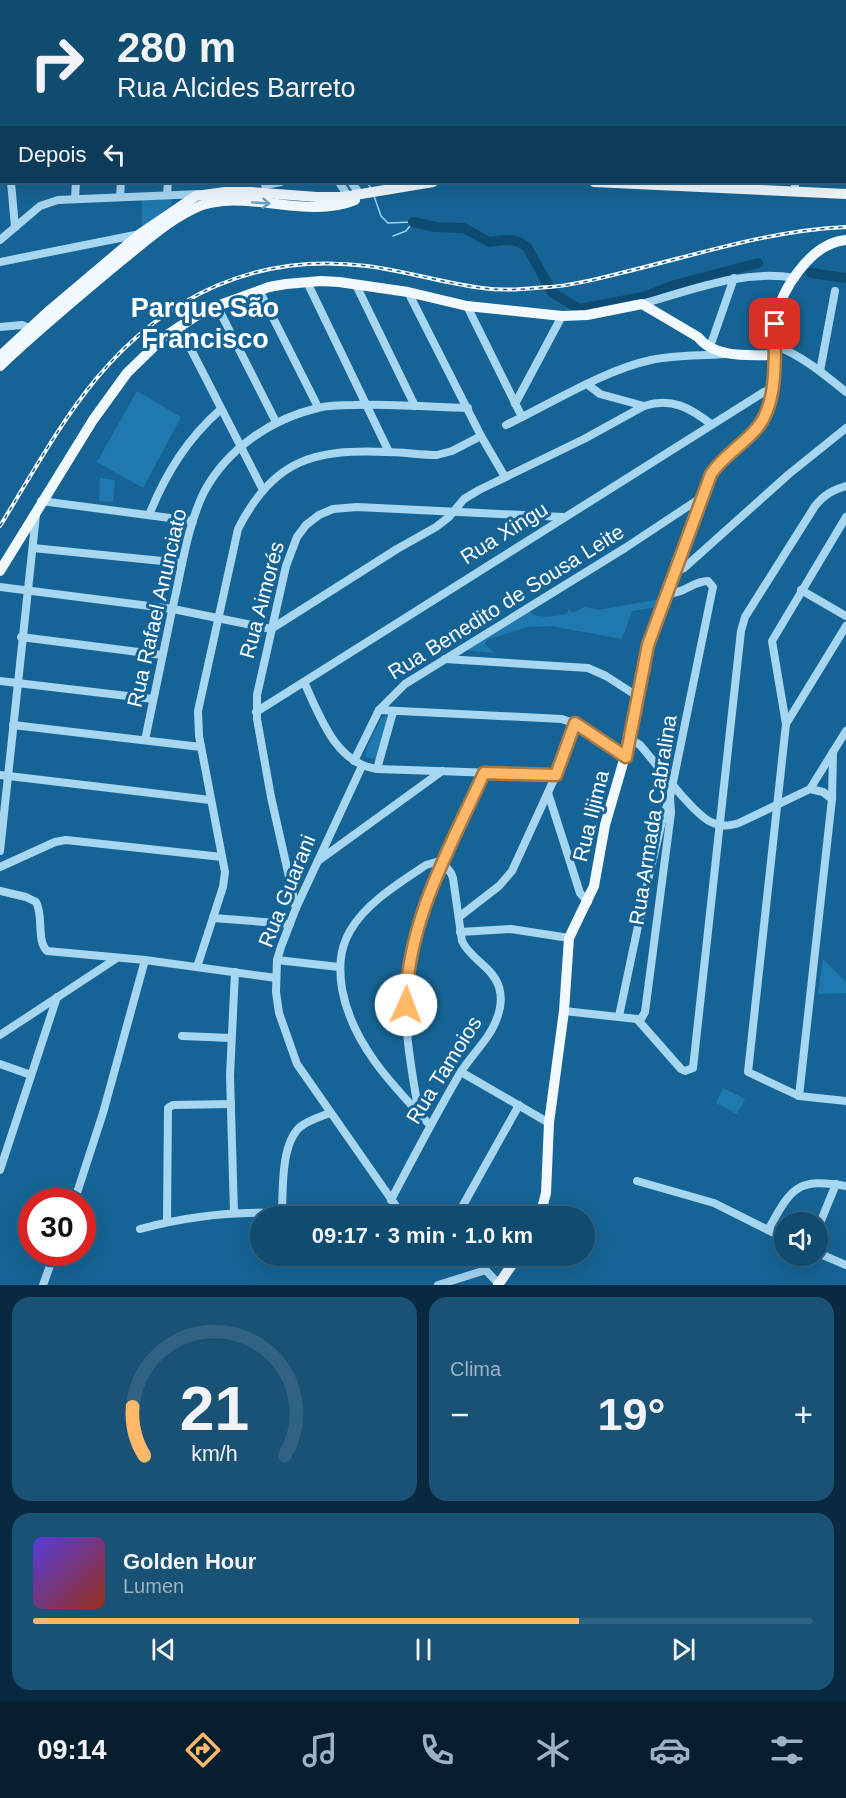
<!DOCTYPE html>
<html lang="pt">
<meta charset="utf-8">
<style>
:root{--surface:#104b70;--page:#195275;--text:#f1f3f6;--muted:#9cb3c3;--line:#306383;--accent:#ffb867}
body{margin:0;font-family:Helvetica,sans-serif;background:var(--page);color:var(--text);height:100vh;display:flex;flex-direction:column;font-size:22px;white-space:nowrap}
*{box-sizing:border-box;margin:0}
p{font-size:20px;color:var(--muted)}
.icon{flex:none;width:33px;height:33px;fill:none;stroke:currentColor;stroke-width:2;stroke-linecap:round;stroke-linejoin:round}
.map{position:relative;height:1285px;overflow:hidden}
.drawer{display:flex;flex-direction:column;gap:12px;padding:12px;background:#09293e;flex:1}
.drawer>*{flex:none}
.banner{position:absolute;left:0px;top:0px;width:846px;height:183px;box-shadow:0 6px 24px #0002,0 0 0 2px var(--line);background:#104b70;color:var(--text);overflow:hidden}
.tools{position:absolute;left:774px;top:1212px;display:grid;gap:12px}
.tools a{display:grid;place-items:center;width:54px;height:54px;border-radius:50%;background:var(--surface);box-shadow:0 6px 24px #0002,0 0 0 2px var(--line);font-size:30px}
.speed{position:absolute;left:18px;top:1188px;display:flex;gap:12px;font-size:30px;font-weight:700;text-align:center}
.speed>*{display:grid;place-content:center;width:78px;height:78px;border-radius:50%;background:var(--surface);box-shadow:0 6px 24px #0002,0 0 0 2px var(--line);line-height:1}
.speed .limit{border:9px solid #d22;background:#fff;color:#111}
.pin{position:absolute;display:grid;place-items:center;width:51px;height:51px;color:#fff;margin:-26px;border-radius:12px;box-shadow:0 3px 9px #0006}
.me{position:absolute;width:66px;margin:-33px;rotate:2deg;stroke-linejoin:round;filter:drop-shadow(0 0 4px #0008)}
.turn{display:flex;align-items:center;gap:21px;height:126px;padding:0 18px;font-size:27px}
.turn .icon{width:78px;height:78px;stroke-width:2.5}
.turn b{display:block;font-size:42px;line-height:51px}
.then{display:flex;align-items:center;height:57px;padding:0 18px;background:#0003;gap:12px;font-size:22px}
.big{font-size:45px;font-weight:700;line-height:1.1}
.drawer .tile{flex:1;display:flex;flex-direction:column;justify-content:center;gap:9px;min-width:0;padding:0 21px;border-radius:18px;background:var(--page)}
.drawer .dial{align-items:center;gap:0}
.dial svg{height:156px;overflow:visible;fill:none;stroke:var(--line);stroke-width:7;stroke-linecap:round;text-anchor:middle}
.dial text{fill:var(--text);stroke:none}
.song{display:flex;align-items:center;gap:18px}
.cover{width:72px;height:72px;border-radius:9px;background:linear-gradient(135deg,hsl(250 70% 55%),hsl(10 70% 35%))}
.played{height:6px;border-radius:3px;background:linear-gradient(90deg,var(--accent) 70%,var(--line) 70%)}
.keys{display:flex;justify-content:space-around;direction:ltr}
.heat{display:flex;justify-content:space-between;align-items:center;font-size:33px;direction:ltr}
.drawer .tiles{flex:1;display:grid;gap:12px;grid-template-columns:1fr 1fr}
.tile:last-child{grid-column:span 2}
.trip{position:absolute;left:250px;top:1206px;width:345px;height:60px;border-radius:30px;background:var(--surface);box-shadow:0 6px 24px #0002,0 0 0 2px var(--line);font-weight:700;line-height:60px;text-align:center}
.tabs{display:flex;height:96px;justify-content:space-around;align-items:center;background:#061e2d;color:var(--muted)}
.tabs .icon{width:42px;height:42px}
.tabs .current{color:var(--accent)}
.tabs b{font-size:27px;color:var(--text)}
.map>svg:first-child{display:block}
.green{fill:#1f79ae}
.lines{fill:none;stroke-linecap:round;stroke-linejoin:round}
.stream{stroke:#9ad4f4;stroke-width:1.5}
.river{stroke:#0e4b72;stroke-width:10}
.minor{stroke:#a7d6f1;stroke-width:8}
.major{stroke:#f1f9ff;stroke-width:10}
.rail-casing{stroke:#fff;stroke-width:4}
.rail{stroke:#166495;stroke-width:1.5;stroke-dasharray:4.5;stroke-linecap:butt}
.oneway{stroke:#6ea0bf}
.route-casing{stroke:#a67843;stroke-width:15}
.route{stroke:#ffb867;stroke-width:10}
.labels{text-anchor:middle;stroke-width:6;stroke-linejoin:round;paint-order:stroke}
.street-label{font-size:21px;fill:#fff;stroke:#166495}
.district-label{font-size:27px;font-weight:bold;fill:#fff;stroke:#166495}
</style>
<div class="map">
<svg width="846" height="1285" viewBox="0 0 846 1285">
<rect width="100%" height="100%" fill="#166495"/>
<!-- green -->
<g class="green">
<polygon points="171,197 172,205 142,227 142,199"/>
<polygon points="137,391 181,417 143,488 97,462"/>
<polygon points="100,478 115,480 113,502 99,501"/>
<path d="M661 599 658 607 632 611 622 639 551 626 527 627 487 640 485 644 494 653 466 650 529 611C537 620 556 616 567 614L569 608 572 613 585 607 598 610Z"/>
<path d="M388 716 377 759 368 758 365 756C368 742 376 730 382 717Z"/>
<polygon points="823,959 846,982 846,993 818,994"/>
<polygon points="723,1088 745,1099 737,1114 716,1103"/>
</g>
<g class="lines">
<!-- stream -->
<g class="stream">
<polyline points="49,0 50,2"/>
<polyline points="97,2 123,2"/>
<polyline points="366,182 372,189"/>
<polyline points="374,196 381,216 388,223 413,222"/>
<polyline points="393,236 406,231 413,222"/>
</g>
<!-- river -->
<g class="river">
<path d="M413 222 435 227 464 228 489 242C504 240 514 237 527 247L552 292 579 309 643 297 675 285 758 263"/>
<polyline points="811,273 846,278"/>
</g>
<!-- minor -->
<g class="minor">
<polyline points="200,0 200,2"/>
<polyline points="258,0 298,2"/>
<polyline points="485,2 485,0"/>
<polyline points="548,2 548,0"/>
<polyline points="609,2 609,0"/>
<polyline points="706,2 707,0"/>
<polyline points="761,2 761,0"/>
<polyline points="826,2 826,0"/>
<polyline points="0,22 0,18"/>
<polyline points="0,46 2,64"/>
<polyline points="11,182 15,227"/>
<polyline points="264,182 265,185 281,182"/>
<polyline points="339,182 348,196"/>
<polyline points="351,182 360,194"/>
<polyline points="795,182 795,192"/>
<polyline points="167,195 168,182"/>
<polyline points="120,197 121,182"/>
<polyline points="75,198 76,182"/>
<polyline points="0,240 40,206 58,200 199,194"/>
<polyline points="0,262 140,234"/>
<polyline points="307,282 389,452"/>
<polyline points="356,285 415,406"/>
<polyline points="259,290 318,407"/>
<polyline points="408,292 481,436 505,477"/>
<path d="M642 304C692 290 743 269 795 278"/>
<polyline points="217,306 276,422"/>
<polyline points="467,306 522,417"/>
<polyline points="179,326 263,490"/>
<polyline points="0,327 22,325 29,328"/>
<polyline points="712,341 734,278"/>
<path d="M774 345C801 355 824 374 846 392"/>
<polyline points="820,371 835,291"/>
<polyline points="587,384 600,394 644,406"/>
<polyline points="515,404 562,316"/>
<path d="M506 425C550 404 604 370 651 360 675 355 701 356 725 354"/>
<polyline points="41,501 193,521"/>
<path d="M149 515C166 473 187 439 221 409"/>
<polyline points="33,548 182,563"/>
<polyline points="675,572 684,568 789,474 846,428"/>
<polyline points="0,587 173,609 271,629"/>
<polyline points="801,590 846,616"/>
<polyline points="846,626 786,724 748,1072 799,1096 846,1101"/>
<path d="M271 629 397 549 436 527 449 517 464 499 479 490 584 439 644 406C672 397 690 408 711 424"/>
<polyline points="21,637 162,655"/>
<polyline points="445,659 588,668 606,676 637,696"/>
<polyline points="0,681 153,699"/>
<path d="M304 682C320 716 335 763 377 769L556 775"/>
<polyline points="379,710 562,719 581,726 626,757"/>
<polyline points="256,712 764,392 773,388"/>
<polyline points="786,724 772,641 846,517"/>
<polyline points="13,725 201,747"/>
<path d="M630 739 640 745C656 763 692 813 711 822 721 827 729 826 739 823L810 789 846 731"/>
<path d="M145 740C154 695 164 651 173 606 182 568 187 527 204 492 227 449 271 419 318 408 329 405 342 405 354 405 392 404 430 407 468 408"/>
<polyline points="354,761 379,710 405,684 625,548 702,497"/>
<polyline points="362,766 296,908 281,947 277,960 276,992 279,1013 297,1064 403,1216"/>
<polyline points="377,769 393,712"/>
<polyline points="0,775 210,800"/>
<polyline points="810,789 823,792 832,799"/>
<polyline points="548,793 580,893 588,902"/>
<polyline points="0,851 36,515"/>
<polyline points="318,861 442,771"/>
<polyline points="0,867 55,842 66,840 222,857"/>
<path d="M0 891 26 897 36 902C44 916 36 940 47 951L145 960 276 978"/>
<polyline points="296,908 271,797 257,719 257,695 286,566 297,537 306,525 319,515 333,509 357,507 563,517"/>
<polyline points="459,917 499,886 512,871 556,775 575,723"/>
<polyline points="213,918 290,924"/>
<polyline points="460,932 511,929 569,938"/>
<polyline points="277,960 339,967"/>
<path d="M197 967 223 887 225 872 199 736 198 711 238 529C273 460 313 449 386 452 403 452 420 455 437 455L452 451 481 436"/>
<polyline points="564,1011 637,1019"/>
<polyline points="619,1016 645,893 663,817 669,800"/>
<path d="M637 1019 681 1069 685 1071 693 1068 741 631 745 617 815 506C824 495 832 490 846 486"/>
<path d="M637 1019H641L645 1012 671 813 670 797 713 587 708 581C693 581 684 594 668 593"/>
<polyline points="0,1035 117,958"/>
<polyline points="182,1036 231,1038"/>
<polyline points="0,1064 31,1075"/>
<polyline points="461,1072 549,1123"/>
<polyline points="799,1096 832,799 833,752"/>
<path d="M419 1114C411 1067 402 1020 407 973 413 909 457 832 485 773"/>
<path d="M430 1125C393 1086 352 1044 342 989 339 969 339 950 350 931 366 903 399 883 426 865L436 862 443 863"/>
<polyline points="0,1170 57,997"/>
<polyline points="637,1181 714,1203 784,1238"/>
<path d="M391 1200C413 1158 435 1116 459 1075 470 1056 490 1039 497 1018 501 1008 502 997 499 987 493 967 470 959 462 941L453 878 451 873 443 863"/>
<polyline points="74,1202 103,1113 145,960"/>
<path d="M282 1212C283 1188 281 1144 300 1127 309 1120 320 1117 330 1113"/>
<polyline points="234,1213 230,1075 235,972"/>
<polyline points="457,1216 519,1105"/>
<polyline points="167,1222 168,1108 173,1105 231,1104"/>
<polyline points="818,1228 836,1184"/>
<path d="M140 1229C198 1213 258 1209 318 1216"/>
<path d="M768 1230C791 1189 796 1177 846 1186"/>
<polyline points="818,1253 846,1265"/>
<polyline points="472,1256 499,1284"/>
<polyline points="43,1285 55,1252"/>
<polyline points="438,1285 486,1270"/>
</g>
<!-- major -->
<g class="major">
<polyline points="594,182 846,194"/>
<polyline points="0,356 50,310 140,234 196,196 225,192 251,192 317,197 343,197 433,182"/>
<path d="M0 366C39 329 80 295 121 261 146 241 171 218 200 206 207 203 215 202 223 201 266 197 313 217 355 200"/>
<path d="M0 571 93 420 127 373 164 337 196 316 217 306 269 287 286 284 321 281 339 282 408 292 467 306 562 316 587 315 642 304 698 337C715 359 750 355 774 355"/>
<path d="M540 1216 546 1193 549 1123 564 1011 569 938 594 886 605 825 630 739 648 645 711 474C725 454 756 437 764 417 779 383 769 355 775 322 781 289 811 243 846 240"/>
<polyline points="498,1285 518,1256"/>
</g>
<!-- rail casing -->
<g class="rail-casing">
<path id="rail" d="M0 526C31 476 59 424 96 379 166 295 257 252 367 266 406 271 443 283 482 288 505 291 527 289 550 287 580 285 611 275 641 268 709 251 776 230 846 227"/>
</g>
<!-- rail -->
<use href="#rail" class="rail"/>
</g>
<!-- one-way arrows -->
<defs><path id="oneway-shaft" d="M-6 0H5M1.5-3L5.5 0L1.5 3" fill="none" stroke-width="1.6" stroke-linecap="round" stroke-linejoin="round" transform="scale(1.5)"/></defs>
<use class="oneway" href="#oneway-shaft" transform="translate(261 203) rotate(4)"/>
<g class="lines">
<!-- route casing -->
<g class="route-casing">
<path id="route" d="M406 1005C407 921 450 848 484 773L556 775 575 723 626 757 648 645 711 474C724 455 743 445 757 428 779 402 774 355 775 324"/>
</g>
<!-- route -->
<use href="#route" class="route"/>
</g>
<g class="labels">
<!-- street labels -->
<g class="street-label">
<text transform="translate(504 533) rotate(-32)" y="7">Rua Xingu</text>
<text transform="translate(262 600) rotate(-75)" y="7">Rua Aimorés</text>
<text transform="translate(506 602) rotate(-32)" y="7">Rua Benedito de Sousa Leite</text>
<text transform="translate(157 608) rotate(-77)" y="7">Rua Rafael Anunciato</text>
<text transform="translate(591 816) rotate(-76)" y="7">Rua Iljima</text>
<text transform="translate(653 820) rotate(-81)" y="7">Rua Armada Cabralina</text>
<text transform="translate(287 891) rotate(-68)" y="7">Rua Guarani</text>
<text transform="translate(444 1070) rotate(-58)" y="7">Rua Tamoios</text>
</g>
<!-- district labels -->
<g class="district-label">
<text x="205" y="317">Parque São<tspan x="205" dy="31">Francisco</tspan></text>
</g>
</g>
</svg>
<div class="tools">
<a><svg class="icon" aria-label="sound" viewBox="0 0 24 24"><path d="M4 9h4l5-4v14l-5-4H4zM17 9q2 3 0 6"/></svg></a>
</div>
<div class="speed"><div class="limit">30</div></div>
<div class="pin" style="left:775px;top:324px;background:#d93025"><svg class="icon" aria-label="arrive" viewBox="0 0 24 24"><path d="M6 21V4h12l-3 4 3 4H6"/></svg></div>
<svg class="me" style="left:406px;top:1005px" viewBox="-20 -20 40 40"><circle r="19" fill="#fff"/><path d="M0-13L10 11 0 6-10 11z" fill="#ffb867"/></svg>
<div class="trip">09:17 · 3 min · 1.0 km</div>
<div class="banner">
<div class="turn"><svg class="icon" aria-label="right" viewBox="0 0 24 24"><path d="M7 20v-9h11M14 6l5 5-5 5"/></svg><div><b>280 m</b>Rua Alcides Barreto</div></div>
<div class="then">Depois<svg class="icon" aria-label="left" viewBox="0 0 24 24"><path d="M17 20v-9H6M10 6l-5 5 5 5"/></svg></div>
</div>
</div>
<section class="drawer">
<div class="tiles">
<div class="tile dial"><svg viewBox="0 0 100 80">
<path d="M14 69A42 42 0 1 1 86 69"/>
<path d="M14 69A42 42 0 0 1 8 44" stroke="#ffb867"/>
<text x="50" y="56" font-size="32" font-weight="700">21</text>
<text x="50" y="72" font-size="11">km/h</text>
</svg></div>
<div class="tile"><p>Clima</p>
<div class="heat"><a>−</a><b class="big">19°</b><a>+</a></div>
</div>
<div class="tile">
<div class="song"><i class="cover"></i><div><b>Golden Hour</b><p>Lumen</p></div></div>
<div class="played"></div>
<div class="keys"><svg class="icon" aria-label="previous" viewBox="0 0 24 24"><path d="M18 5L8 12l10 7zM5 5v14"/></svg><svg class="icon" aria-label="pause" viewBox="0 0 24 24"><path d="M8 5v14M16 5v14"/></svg><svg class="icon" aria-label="next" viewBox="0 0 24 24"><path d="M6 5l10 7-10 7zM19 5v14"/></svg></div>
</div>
</div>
</section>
<nav class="tabs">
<b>09:14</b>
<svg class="icon current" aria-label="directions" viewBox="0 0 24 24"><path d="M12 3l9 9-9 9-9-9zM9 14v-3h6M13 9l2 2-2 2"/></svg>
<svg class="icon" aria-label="music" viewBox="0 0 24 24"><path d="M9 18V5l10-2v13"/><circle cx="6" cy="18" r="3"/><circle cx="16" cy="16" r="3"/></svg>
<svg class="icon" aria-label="phone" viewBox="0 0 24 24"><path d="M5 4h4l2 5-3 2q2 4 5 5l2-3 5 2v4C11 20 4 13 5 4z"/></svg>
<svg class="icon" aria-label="climate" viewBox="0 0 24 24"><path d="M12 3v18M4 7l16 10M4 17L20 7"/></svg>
<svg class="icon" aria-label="car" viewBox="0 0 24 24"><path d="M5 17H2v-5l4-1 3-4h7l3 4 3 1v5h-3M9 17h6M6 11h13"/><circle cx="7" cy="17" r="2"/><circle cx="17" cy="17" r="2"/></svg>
<svg class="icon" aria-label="filters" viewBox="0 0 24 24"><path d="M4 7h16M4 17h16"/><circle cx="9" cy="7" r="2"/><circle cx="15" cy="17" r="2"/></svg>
</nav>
